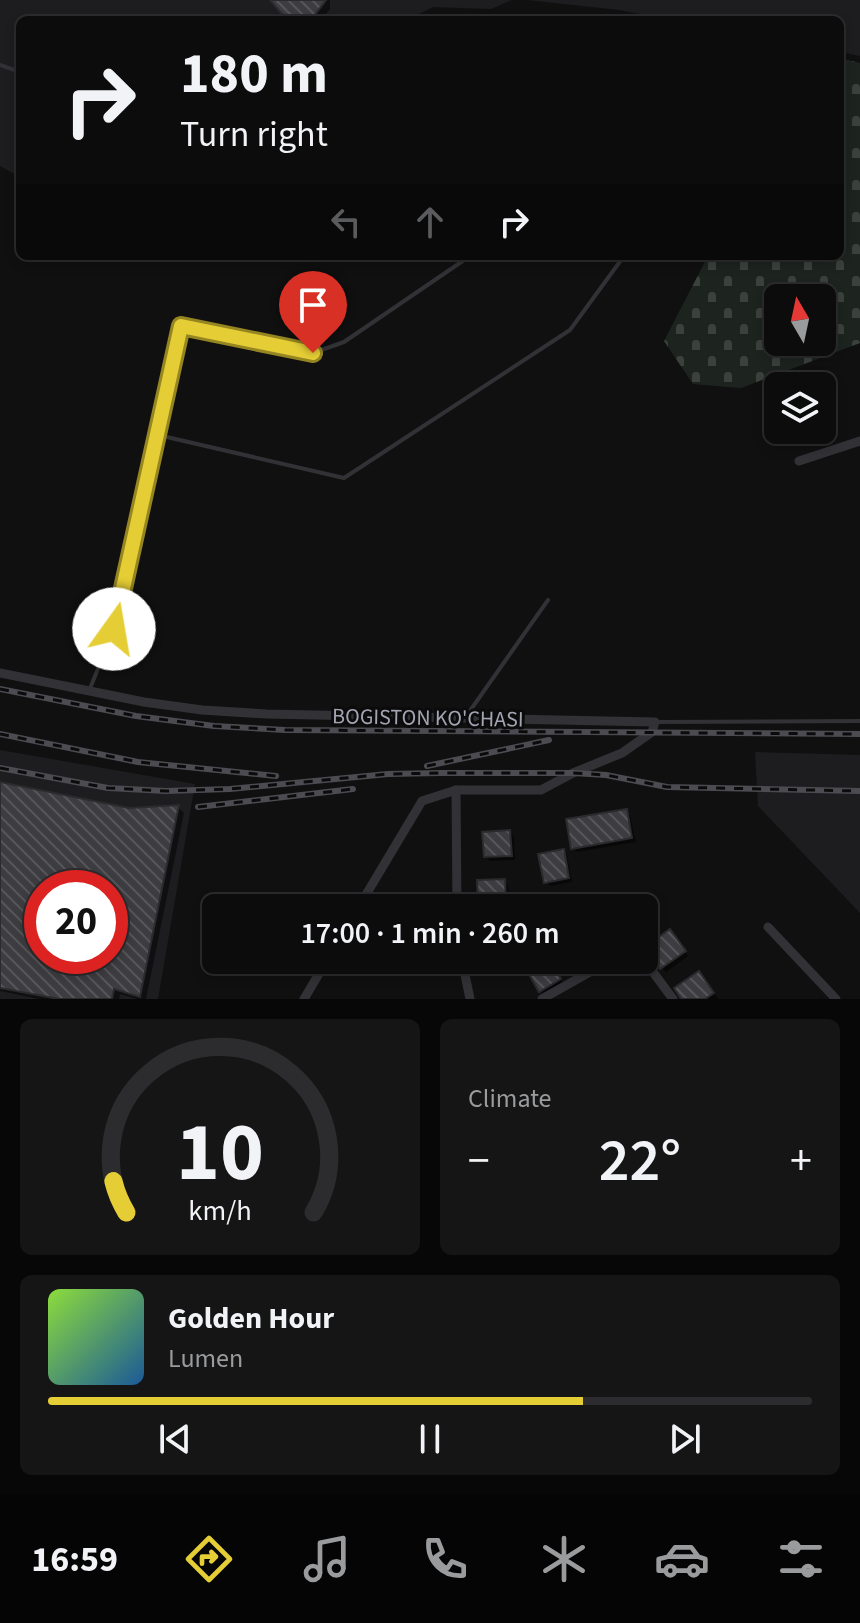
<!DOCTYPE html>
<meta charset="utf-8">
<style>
:root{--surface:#0c0c0d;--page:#151516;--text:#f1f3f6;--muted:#9a9b9d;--line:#2c2c2e;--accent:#e5ce35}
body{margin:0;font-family:"Source Sans 3",sans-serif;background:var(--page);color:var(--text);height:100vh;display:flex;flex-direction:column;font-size:30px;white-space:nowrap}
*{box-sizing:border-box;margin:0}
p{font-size:26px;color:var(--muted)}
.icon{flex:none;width:44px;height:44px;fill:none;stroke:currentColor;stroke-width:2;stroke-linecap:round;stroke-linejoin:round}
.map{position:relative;height:999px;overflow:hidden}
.drawer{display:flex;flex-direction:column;gap:20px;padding:20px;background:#070707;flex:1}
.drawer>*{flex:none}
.top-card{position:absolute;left:16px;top:16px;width:828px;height:244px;border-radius:12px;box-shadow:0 4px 12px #0003,0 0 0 2px var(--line);background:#0c0c0d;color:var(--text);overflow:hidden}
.needle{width:52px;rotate:351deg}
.buttons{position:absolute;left:764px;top:284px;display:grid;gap:16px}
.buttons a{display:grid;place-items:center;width:72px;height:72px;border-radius:12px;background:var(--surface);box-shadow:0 4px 12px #0003,0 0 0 2px var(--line);font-size:40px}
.speed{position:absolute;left:24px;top:870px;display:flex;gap:16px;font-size:40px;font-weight:700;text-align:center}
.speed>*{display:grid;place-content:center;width:104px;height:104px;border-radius:50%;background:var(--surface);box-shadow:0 4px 12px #0003,0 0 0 2px var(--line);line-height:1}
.speed .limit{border:12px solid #d22;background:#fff;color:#111}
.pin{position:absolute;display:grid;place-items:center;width:68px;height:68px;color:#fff;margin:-82px -34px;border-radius:50% 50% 50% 0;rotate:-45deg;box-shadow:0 0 8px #0007}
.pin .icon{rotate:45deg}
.me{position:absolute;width:88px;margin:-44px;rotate:13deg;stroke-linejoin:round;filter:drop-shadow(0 0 6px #0008)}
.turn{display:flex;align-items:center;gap:28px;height:168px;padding:0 32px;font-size:36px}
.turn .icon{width:104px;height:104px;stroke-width:2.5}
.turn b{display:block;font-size:56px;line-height:68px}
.lanes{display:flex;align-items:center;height:76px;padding:0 32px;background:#0003;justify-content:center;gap:40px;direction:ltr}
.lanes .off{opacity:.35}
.big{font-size:60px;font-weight:600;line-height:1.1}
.drawer .card{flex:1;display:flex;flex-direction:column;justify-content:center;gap:12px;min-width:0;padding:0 28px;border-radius:12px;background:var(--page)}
.drawer .dial{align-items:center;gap:0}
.dial svg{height:208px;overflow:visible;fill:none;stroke:var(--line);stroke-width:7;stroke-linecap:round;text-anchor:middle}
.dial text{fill:var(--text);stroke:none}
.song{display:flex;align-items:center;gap:24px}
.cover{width:96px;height:96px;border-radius:12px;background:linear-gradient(135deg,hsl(90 70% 55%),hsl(210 70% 35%))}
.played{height:8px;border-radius:4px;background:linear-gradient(90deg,var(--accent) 70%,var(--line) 70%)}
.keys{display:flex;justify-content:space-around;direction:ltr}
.heat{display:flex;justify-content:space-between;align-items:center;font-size:44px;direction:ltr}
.drawer .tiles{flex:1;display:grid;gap:20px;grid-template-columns:1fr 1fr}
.card:last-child{grid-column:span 2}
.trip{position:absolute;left:202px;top:894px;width:456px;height:80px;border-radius:12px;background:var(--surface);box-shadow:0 4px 12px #0003,0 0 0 2px var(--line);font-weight:600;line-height:80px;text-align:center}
.tabs{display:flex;height:128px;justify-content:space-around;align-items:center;background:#050505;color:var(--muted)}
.tabs .icon{width:56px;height:56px}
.tabs .selected{color:var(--accent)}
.tabs b{font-size:36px;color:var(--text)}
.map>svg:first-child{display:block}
.built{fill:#1d1c1e;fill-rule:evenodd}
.cemetery{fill:url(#cemetery-stones);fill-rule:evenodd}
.shadow{fill:#0007;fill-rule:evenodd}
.building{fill:url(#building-back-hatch);stroke:#2b2a2d;stroke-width:2;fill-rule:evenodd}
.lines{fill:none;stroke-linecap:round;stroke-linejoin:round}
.lane{stroke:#323236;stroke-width:4}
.street{stroke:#323236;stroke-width:9}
.rail-casing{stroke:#4b4b51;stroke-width:6}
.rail{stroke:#0c0b0c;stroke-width:3;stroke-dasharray:9;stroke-linecap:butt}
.route-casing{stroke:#958622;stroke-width:20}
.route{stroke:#e5ce35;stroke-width:14}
.labels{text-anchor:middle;stroke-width:6;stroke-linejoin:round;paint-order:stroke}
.street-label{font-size:22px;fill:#a2a4b1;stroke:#0c0b0c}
</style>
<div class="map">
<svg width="860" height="999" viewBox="0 0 860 999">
<defs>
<pattern id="cemetery-stones" width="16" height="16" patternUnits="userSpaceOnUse" patternTransform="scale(2)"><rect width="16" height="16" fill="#1d241f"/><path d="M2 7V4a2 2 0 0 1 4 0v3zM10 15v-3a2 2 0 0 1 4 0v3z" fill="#3b413d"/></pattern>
<pattern id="building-back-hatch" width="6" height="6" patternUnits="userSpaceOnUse" patternTransform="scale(2)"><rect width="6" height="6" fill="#3d3d41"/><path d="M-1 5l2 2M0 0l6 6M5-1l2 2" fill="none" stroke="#56565a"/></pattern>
</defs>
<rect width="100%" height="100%" fill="#101011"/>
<!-- built -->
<g class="built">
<polygon points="0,0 512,0 491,9 433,7 407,20 20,20 20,177 0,166"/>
<polygon points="527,0 860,0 860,56 840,52 840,20 670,20 619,10"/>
<path d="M0 750 195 784 158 999H0ZM42 888H110V956H42Z"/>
<polygon points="755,752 860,755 860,913 758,806"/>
</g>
<!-- cemetery -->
<path class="cemetery" d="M840 58 860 63V343L741 388 693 384 664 341 708 256H840ZM778 298H822V342H778Z"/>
<!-- shadow -->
<g class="shadow">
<polygon points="275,0 330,0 330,9 321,20 291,20 282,12"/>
<path d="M0 784 128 810 178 807 184 813 146 999H137L120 994 119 999H39L0 991ZM42 888H110V956H42Z"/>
<polygon points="626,811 630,815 636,842 577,852 573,848"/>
<polygon points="510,832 514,837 515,860 490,861 486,857"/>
<polygon points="563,851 567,855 572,882 550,886 546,882"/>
<polygon points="504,881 508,885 509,908 480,908 479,882"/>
<polygon points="674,936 688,956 666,972 662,967"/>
<polygon points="545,960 549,960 551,963 564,984 545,995 541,991"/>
<polygon points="703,978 718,999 684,999"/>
</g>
<!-- building -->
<g class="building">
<polygon points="270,0 326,0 314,16 298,20 289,18 281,13"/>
<path d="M0 782 129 808 179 805 140 997 114 989 112 999H59L0 988ZM42 888H110V956H42Z"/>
<polygon points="627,809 632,838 571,849 566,819"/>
<polygon points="510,830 512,856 484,857 482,832"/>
<polygon points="564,849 569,878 544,883 538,854"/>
<polygon points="505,879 506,905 478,906 477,880"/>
<polygon points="670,929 686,951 660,969 645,947"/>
<polygon points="541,960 550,960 561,979 539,992 526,969"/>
<polygon points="699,971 714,993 705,999 681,999 674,988"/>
</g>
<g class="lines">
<!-- lane -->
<g class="lane">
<polyline points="0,65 20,72"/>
<polyline points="158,435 344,478 570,330 624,256"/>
<polyline points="89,691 114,629 181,326 313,353 344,342 470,256"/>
<polyline points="467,715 548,600"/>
<polyline points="655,722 860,721"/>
</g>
<!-- street -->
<g class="street">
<polyline points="799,461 860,441"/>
<polyline points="0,673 144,702 202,710 266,714 655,722 652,732 622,753 573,773 541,790 456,790 422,801 358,908"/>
<polyline points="456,790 457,908"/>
<polyline points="768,927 836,999"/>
<polyline points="462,960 470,999"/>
<polyline points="644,960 673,999"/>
<polyline points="304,999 327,960"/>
<polyline points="542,999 611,960"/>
</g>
<!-- rail casing -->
<g class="rail-casing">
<g id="rail">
<polyline points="0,689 136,716 214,726 285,730 860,734"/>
<polyline points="0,734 138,762 276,776"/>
<polyline points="427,766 549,740"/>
<polyline points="0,768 108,788 166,791 230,789 388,774 441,773 573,773 606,775 667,787 860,791"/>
<polyline points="198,807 353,789"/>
</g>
</g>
<!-- rail -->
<use href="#rail" class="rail"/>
</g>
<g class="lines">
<!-- route casing -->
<g class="route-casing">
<polyline id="route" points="114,629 181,326 313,353"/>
</g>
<!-- route -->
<use href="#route" class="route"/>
</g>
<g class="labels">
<!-- street labels -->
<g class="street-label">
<text transform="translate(428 717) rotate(1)" y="8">BOGISTON KO'CHASI</text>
</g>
</g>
</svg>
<div class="buttons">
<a><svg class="needle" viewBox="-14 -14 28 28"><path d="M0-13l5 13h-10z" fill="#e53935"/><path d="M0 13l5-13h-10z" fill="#9a9b9d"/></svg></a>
<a><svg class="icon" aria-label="layers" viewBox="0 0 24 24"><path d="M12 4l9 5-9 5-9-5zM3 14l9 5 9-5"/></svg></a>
</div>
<div class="speed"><div class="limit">20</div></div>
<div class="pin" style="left:313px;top:353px;background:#d93025"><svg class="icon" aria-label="arrive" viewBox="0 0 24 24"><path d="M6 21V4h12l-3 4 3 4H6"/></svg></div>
<svg class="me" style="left:114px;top:629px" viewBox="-20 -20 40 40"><circle r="19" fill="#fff"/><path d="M0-13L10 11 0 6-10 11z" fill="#e5ce35"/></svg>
<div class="trip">17:00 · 1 min · 260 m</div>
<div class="top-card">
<div class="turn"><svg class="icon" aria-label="right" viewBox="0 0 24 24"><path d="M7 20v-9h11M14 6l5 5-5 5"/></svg><div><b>180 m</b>Turn right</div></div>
<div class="lanes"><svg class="icon off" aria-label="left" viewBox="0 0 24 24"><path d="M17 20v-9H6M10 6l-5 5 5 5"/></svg><svg class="icon off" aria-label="ahead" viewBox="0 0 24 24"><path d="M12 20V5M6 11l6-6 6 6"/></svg><svg class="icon" aria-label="right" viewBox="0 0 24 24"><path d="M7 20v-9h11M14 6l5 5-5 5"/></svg></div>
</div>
</div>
<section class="drawer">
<div class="tiles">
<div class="card dial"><svg viewBox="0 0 100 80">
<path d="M14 69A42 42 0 1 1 86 69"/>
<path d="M14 69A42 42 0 0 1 9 57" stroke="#e5ce35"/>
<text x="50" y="56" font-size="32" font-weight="700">10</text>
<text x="50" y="72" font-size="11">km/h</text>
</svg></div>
<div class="card"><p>Climate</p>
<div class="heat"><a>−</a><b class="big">22°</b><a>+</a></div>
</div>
<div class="card">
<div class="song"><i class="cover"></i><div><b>Golden Hour</b><p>Lumen</p></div></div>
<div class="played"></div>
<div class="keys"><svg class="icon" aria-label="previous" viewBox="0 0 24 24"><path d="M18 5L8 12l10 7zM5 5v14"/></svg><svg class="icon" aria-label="pause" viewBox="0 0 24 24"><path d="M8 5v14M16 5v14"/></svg><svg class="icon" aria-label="next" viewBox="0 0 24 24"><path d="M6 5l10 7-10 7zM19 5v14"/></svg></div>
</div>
</div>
</section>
<nav class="tabs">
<b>16:59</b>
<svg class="icon selected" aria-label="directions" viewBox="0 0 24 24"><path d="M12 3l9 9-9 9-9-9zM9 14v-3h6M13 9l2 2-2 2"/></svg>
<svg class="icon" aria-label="music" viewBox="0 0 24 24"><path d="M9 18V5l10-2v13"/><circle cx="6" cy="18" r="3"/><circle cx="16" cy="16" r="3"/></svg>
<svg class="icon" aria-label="phone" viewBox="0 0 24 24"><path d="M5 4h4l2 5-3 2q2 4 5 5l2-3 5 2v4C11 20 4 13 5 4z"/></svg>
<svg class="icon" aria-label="climate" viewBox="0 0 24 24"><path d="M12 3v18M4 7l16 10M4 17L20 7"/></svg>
<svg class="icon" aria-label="car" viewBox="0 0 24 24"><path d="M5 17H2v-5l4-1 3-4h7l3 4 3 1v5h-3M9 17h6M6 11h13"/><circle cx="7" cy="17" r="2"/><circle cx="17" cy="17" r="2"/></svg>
<svg class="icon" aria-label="filters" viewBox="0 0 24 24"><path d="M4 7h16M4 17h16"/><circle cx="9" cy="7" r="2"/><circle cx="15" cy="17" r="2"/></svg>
</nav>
